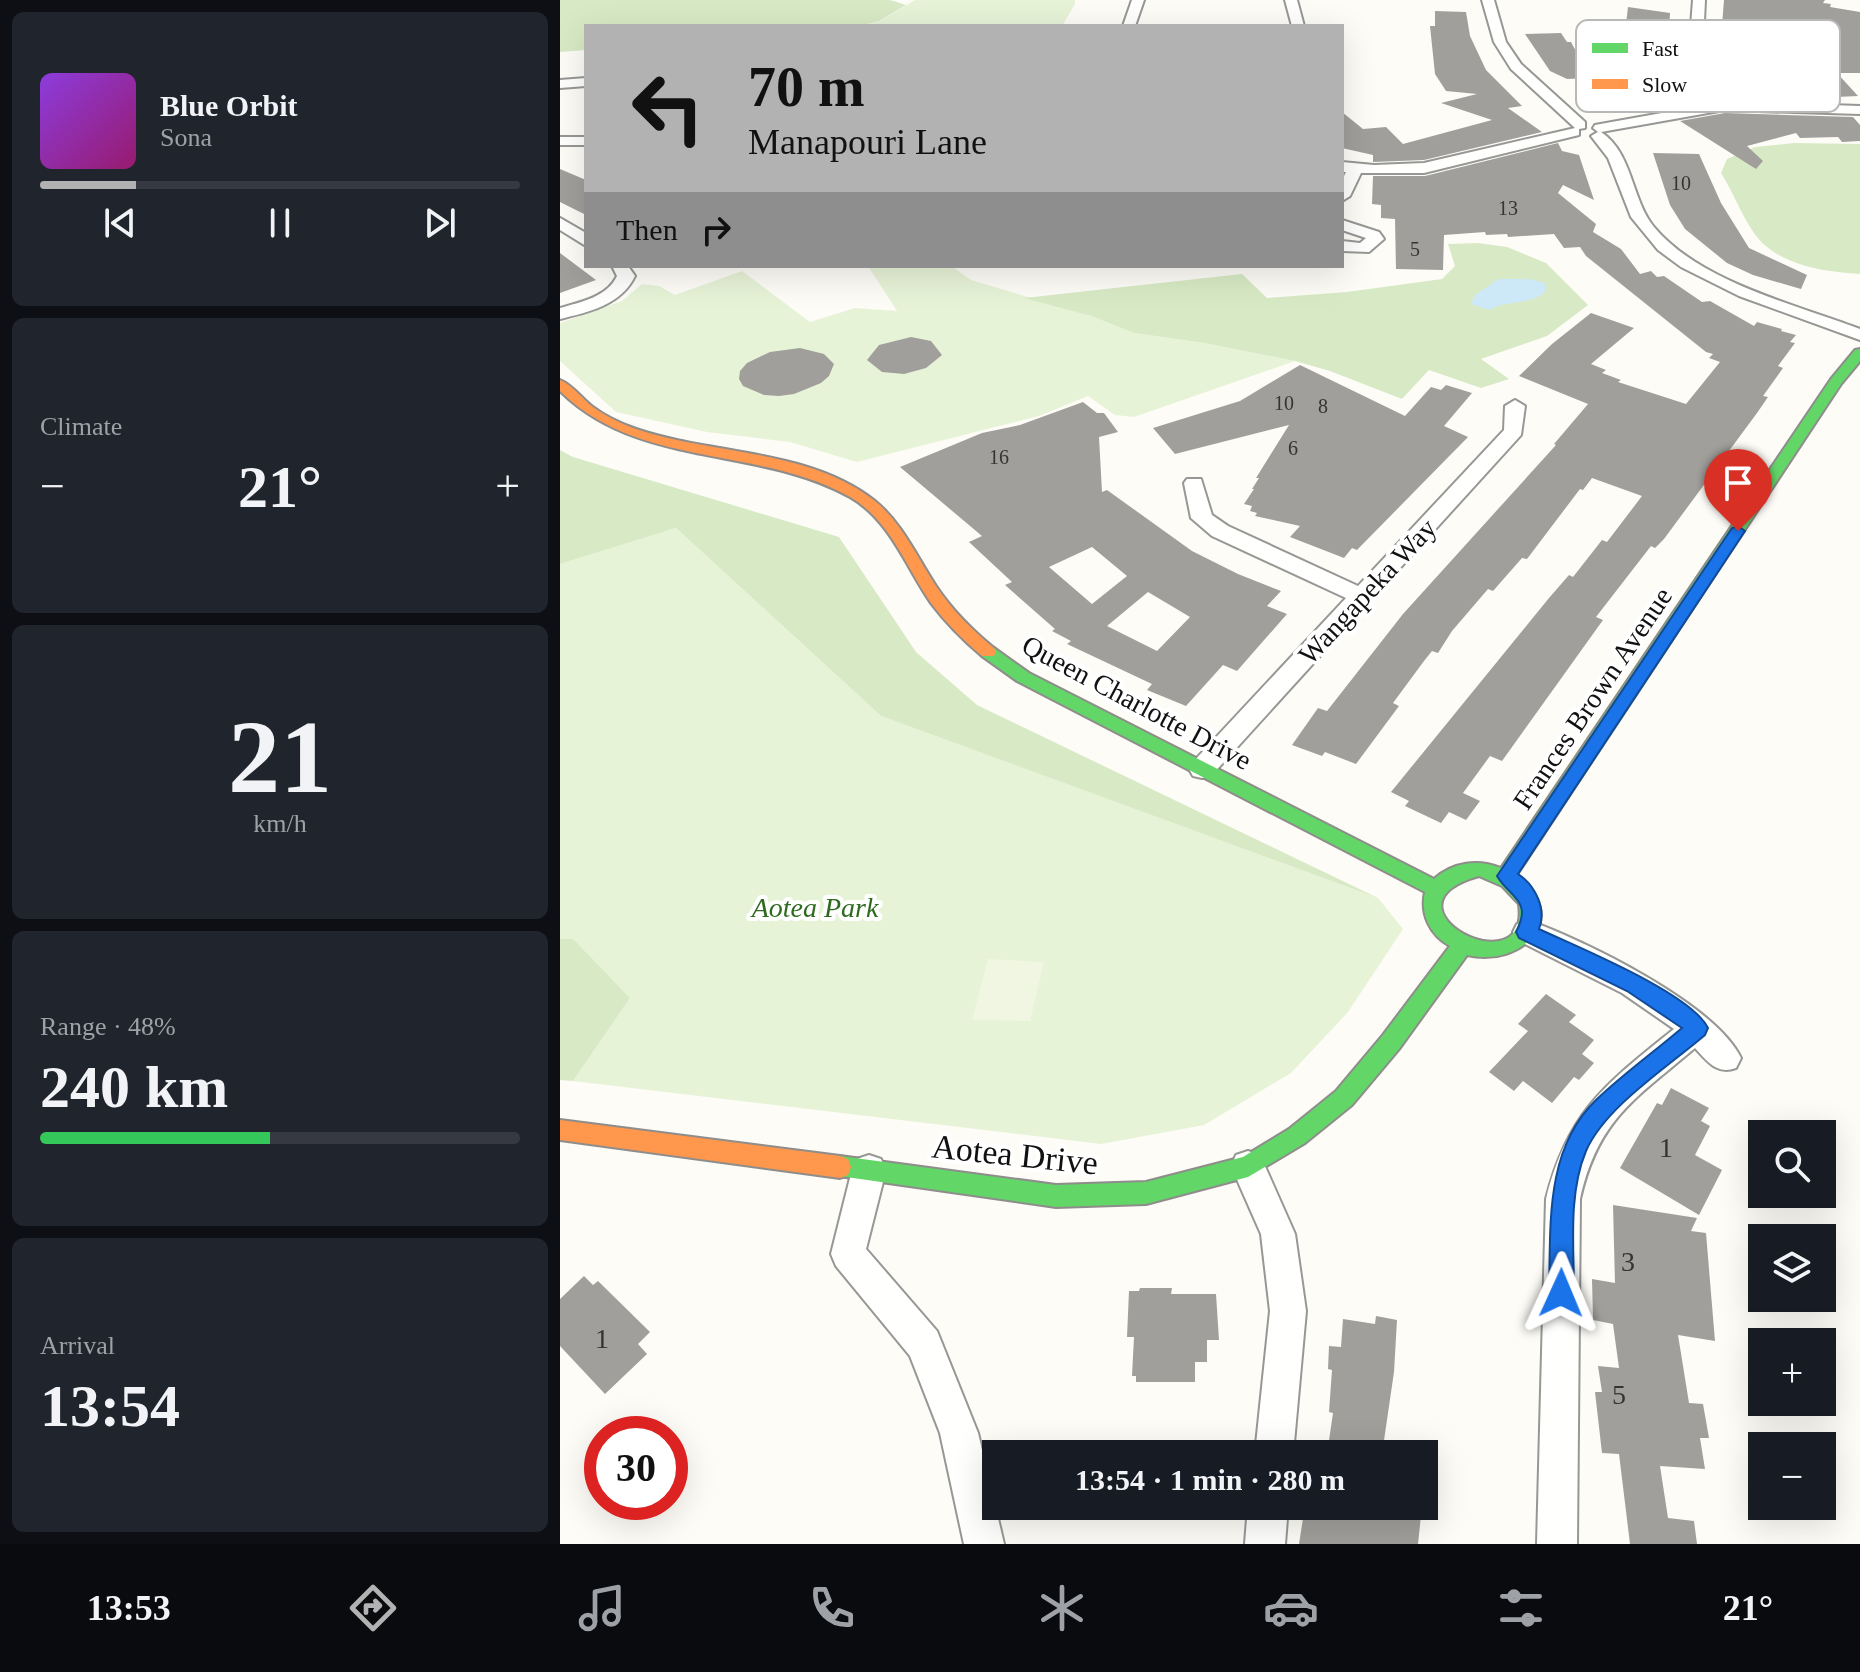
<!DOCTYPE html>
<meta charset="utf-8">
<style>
:root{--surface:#171b24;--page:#20242c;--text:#f1f3f6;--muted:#9ea1a6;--line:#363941;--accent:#b2b2b3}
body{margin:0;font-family:Georgia,serif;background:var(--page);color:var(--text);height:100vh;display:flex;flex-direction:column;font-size:30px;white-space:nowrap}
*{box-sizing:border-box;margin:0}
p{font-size:26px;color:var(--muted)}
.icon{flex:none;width:44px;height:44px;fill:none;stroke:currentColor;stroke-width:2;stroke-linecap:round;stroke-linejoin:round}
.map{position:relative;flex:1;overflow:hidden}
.panel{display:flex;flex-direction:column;gap:12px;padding:12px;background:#0d0f14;width:560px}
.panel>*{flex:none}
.top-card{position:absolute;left:24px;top:24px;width:760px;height:244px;border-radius:0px;box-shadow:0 8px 32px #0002;background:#b2b2b3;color:#111;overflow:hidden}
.tools{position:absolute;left:1188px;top:1120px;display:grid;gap:16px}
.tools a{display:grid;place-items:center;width:88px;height:88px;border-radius:0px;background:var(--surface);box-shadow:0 8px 32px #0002;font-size:40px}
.speed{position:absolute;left:24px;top:1416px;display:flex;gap:16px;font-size:40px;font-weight:700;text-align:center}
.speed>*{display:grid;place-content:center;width:104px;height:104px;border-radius:50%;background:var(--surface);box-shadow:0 8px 32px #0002;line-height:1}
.speed .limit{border:12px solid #d22;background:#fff;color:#111}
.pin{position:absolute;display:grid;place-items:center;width:68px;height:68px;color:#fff;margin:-82px -34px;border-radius:50% 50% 50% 0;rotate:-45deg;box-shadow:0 0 8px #0007}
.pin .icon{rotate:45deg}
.me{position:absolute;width:88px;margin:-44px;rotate:1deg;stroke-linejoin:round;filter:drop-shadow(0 0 6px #0008)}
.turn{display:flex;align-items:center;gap:28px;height:168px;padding:0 32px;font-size:36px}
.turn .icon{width:104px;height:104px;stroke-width:2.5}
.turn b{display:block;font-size:56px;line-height:68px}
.then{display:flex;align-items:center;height:76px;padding:0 32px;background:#0003;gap:16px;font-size:30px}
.big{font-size:60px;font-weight:600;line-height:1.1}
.panel .card{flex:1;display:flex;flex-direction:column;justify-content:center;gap:12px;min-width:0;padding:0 28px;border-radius:12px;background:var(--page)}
.panel .dial{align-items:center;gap:0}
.dial b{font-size:104px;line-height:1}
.song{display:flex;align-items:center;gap:24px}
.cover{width:96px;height:96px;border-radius:12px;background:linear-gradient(135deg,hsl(270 70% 55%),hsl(320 70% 35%))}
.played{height:8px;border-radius:4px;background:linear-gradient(90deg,var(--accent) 20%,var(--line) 20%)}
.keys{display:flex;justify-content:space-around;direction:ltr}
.heat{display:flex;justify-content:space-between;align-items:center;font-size:44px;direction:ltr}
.charge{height:12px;border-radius:6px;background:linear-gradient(90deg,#34c759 48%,var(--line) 0)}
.trip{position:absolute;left:422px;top:1440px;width:456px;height:80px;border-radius:0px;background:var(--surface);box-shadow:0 8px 32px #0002;font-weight:600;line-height:80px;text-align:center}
.tabs{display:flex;height:128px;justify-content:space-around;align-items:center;background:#090b0e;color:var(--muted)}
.tabs .icon{width:56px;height:56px}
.tabs .active{color:var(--accent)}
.tabs b{font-size:36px;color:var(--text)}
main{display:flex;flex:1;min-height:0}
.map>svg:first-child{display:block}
.green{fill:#e7f3d7}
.forest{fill:#d8eac5}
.pitch{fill:#f0f6e1}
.water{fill:#cde8f7}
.building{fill:#a19f9c;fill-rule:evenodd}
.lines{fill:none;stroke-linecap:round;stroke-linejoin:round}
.street-casing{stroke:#979795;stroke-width:4}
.fast-casing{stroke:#8e8d8b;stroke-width:4}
.slow-casing{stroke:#8e8d8b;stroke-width:4}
.street{fill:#fffffe;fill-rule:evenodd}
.fast{fill:#63d668;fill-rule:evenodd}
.slow{fill:#ff974d;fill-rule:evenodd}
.route{fill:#1a73e8;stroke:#114b97;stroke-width:2}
.labels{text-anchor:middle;stroke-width:8;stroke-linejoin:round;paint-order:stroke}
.far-number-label{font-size:20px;fill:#353434}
.street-label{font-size:28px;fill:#111;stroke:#fff}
.park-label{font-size:28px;font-style:italic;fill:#2f6b1f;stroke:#fff}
.near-number-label{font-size:28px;fill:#353434}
.near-street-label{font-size:34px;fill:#111;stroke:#fff}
.key{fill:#fff;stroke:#b8b8b8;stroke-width:2}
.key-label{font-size:22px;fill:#111}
</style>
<main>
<section class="panel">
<div class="card">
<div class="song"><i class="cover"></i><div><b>Blue Orbit</b><p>Sona</p></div></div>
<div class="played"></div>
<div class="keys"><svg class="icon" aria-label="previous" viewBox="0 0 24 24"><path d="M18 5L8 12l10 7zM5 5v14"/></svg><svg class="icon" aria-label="pause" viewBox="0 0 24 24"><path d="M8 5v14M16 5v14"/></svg><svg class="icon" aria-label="next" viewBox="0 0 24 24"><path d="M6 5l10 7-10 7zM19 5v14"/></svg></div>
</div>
<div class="card"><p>Climate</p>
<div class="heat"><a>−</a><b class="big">21°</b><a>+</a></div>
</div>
<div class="card dial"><b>21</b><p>km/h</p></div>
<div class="card"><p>Range · 48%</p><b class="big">240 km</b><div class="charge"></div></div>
<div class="card"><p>Arrival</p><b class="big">13:54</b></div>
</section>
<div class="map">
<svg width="1300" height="1544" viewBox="0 0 1300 1544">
<rect width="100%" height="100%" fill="#fdfcf7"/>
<!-- green -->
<g class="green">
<polygon points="355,0 515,0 515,4 502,26 300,26 320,21"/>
<polygon points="308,266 391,266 411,280 531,316 574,333 644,343 735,361 574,417 555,415 528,396 479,416 297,462 230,442 147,432 56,412 0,361 0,323 62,301 82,284 99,286 115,295 182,271 250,322 295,308 337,311"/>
<polygon points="116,528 321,716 818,898 843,929 788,1012 731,1073 644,1125 541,1144 13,1081 70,998 13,940 0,939 0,564"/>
</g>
<!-- forest -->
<g class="forest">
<polygon points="0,0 330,0 346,5 319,21 300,26 26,26 26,50 0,52"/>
<path d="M1234 143 1300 144V274C1264 272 1216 265 1194 233 1181 214 1173 192 1161 173L1167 159 1195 147Z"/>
<polygon points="918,243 947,247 986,263 1028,305 987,336 921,359 949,379 921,388 869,370 842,399 770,371 735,361 644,343 574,333 531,316 464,298 682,274 707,298 787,292 882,279 895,266 888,244"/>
<polygon points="0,450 13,457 279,537 356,652 417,705 818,898 321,716 116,528 0,564"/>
<polygon points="0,939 13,939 70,998 13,1081 0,1080"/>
</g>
<!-- pitch -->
<polygon class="pitch" points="428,959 484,962 470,1021 412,1020"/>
<!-- water -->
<path class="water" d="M939 279H969L985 283V292C971 305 946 300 929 310L911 304 915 295Z"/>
<!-- building -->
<g class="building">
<polygon points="1164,0 1265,0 1263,3 1271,4 1270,7 1300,12 1300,73 1277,73 1298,96 1276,97 1281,102 1180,99 1158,76"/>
<polygon points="1068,7 1110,13 1108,49 1114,76 1142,103 1104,110 1070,75 1060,75"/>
<polygon points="875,11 906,12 910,36 926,70 962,106 948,108 982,132 864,160 813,162 813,155 782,148 782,112 803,129 826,127 843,144 932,120 881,103 917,94 886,91 875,74 870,26 875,26"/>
<polygon points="1001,33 1007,42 1011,42 1030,78 1007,79 990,71 965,34"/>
<polygon points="1165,113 1293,117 1300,125 1300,141 1282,142 1278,137 1240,138 1236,133 1187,146 1203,161 1196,169 1120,121"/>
<polygon points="998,143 1002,151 1019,155 1034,200 1003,185 998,193 1036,224 1033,232 1061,249 1080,274 1091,271 1097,277 1104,276 1142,302 1150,301 1194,326 1197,322 1222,329 1221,331 1236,335 1230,342 1235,343 1218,366 1223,368 1203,396 1208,397 1197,413 1104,539 1095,548 1091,546 1036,617 1043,620 942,761 930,756 903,793 920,801 906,820 889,812 881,823 845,806 849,801 831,792 989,598 1009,575 1013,577 1042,540 1047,542 1082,496 1032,478 1023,490 1020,489 967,559 962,558 933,591 928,589 892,631 878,653 872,651 864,661 833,703 839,706 796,764 765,752 762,756 732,745 758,708 767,711 843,614 996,445 994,444 1028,404 959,376 992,344 1031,313 1074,328 1031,364 1046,370 1042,373 1061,380 1058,382 1126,404 1160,362 1149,358 1153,354 1146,352 1026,256 1020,247 1004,248 994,234 948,237 947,234 926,235 925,232 884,235 883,270 836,269 835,219 821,218 821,205 812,204 813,176 865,176"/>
<polygon points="1093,153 1139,154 1161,203 1189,248 1247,275 1241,289 1193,275 1167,263 1125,229 1110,205"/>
<polygon points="0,169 26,180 26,215 0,202"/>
<polygon points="0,253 36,280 0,293"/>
<polygon points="351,337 371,341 382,355 366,368 344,374 322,372 307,360 319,345"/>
<polygon points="240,348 264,354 274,364 269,376 261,383 234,394 219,396 204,395 183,386 179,379 180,371 187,363 210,352"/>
<polygon points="740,365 845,416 871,387 881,390 886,385 912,393 884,426 908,437 797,550 792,548 784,558 730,537 740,526 695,516 697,513 690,511 692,506 684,504 694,489 692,489 699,478 696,478 729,425 615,454 593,428 680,401"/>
<path d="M523 402 537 413H544L558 432 539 437 542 492 547 490 632 551 678 574 721 591 707 606 727 614 677 671 663 665 626 706 587 690 592 684 507 644 511 641 492 631 495 629 445 585 452 582 409 542 422 536 340 467 422 433 460 425ZM532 547 567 576 532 604 489 567ZM588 592 630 617 597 651 547 626Z"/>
<polygon points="986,994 1016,1015 1009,1022 1034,1040 1022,1054 1034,1063 1019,1080 1014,1077 992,1103 963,1081 954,1091 929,1072 968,1031 958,1024"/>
<polygon points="1111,1088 1149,1108 1141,1121 1150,1126 1135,1155 1162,1170 1139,1215 1060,1168 1097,1103 1102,1105"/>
<polygon points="1053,1205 1137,1218 1131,1231 1146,1233 1155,1341 1118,1335 1129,1403 1143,1404 1149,1438 1140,1438 1145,1469 1100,1466 1108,1518 1134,1521 1137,1544 1070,1544 1059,1454 1042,1453 1035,1392 1042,1392 1038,1366 1059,1368 1053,1324 1033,1320 1032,1279 1055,1283"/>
<polygon points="24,1276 33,1285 38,1281 90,1332 78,1344 87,1354 45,1394 0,1346 0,1299"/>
<polygon points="580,1288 612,1288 611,1294 656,1294 659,1340 647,1340 647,1362 635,1362 635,1382 576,1382 576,1376 572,1376 574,1337 567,1337 569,1291 579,1291"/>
<polygon points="816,1316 837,1320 834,1372 822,1454 767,1454 773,1413 769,1412 772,1370 768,1369 769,1346 781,1347 783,1319 815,1324"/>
<polygon points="745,1506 862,1506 858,1544 739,1544"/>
</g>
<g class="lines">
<!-- street casing -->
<g class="street-casing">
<g id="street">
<polygon points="572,0 584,0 575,26 563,26"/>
<polygon points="725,0 737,0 744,26 732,26"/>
<polygon points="922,0 934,0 946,42 961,64 1025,122 1025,128 1019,129 1019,135 864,173 801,173 790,196 782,201 782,180 786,172 782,172 782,162 814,165 864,163 1015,128 951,69 934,42"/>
<path d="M1133 0H1145L1142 64 1179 102 1300 106V114L1165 110 1041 132C1073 153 1071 199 1094 227 1140 282 1234 304 1300 329V340L1179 296 1121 267 1098 250 1071 217 1048 158 1031 136 1038 132 1033 128 1035 125 1163 102 1128 65Z"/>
<polygon points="26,78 26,86 0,88 0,80"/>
<rect x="0" y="137" width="26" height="8"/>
<polygon points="0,218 26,233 26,246 0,230"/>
<polygon points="782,220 819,232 824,239 809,252 782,251 782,241 800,243 806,238 782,230"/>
<path d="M52 266H68L75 276C61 305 29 312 0 319V308C21 302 47 297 57 276Z"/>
<polygon points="955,400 965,406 961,435 651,776 642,778 633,776 629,769 633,762 786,598 652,536 631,518 624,483 627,479 641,479 652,515 668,526 798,586 944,430 945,406"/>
<path d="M967 920C1024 940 1155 1004 1181 1058L1176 1068C1157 1075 1148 1062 1135 1048 1076 1098 1038 1119 1020 1199L1017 1544H977L986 1199C1008 1111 1046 1084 1114 1029L1062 993 957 940 953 932 957 924Z"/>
<polygon points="688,1151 700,1155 735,1234 746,1311 733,1454 695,1454 710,1311 701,1234 671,1166 676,1155"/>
<polygon points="309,1155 321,1159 326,1170 306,1249 377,1331 418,1433 444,1544 404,1544 380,1433 350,1356 276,1266 271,1254 292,1170 297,1159"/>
<polygon points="688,1506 728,1506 725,1544 685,1544"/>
</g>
</g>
<!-- fast casing -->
<g class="fast-casing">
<path id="fast" d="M1300 349V361L1281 384 956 876C1012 916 963 968 907 955L839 1049 792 1105 745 1143 688 1177 586 1204 496 1207 272 1175 269 1167 272 1159 280 1156 496 1185 586 1182 683 1157 729 1129 776 1091 823 1035 890 946C870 935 860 914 865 892L457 681 422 656 420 652 422 648H434L469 673 874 879C893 862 918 859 941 868L1271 379 1295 350ZM919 876 942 886 959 904C971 990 811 906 919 876Z"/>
</g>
<!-- slow casing -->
<g class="slow-casing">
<g id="slow">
<path d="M0 380C13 385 22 399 33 407 45 416 62 424 76 429 153 455 250 449 315 501 342 523 357 557 376 586 392 610 412 630 434 648L436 652 434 656H422C403 640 386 623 371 603 346 567 330 520 290 497 197 445 79 469 0 391Z"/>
<polygon points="0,1120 280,1156 288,1159 291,1167 288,1175 280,1178 0,1140"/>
</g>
</g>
<!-- street -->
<use href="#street" class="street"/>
<!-- fast -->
<use href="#fast" class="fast"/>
<!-- slow -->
<use href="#slow" class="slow"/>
</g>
<!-- route -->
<path class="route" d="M1178 526 1185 531 958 874C975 885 987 909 979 929 1017 947 1131 993 1148 1028L1145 1035C1109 1066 1045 1107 1026 1151 1008 1194 1014 1247 1014 1293L1010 1301 1001 1305 993 1301 989 1293C991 1227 984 1150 1036 1100 1063 1074 1094 1052 1122 1028L1067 991 959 938 956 932C973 900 949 897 937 876L1172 528Z"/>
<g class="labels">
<!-- far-number labels -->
<g class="far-number-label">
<text x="1121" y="190">10</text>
<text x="948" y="215">13</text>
<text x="855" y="256">5</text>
<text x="724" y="410">10</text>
<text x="763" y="413">8</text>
<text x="733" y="455">6</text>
<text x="439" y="464">16</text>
</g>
<!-- street labels -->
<g class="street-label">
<text transform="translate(807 591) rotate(-47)" y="10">Wangapeka Way</text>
<text transform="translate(1032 698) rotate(-56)" y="10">Frances Brown Avenue</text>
<text transform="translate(577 702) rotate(28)" y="10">Queen Charlotte Drive</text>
</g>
<!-- park labels -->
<g class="park-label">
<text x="255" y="917">Aotea Park</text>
</g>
<!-- near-number labels -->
<g class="near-number-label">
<text x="1106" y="1157">1</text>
<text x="1068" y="1271">3</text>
<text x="42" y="1348">1</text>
<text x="1059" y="1404">5</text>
</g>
<!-- near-street labels -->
<g class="near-street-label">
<text transform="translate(455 1154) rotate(6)" y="12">Aotea Drive</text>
</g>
</g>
<!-- legend -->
<rect x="1016" y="20" width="264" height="92" rx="12" class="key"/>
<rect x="1032" y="43" width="36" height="10" fill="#63d668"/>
<rect x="1032" y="79" width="36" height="10" fill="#ff974d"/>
<g class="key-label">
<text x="1082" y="56">Fast</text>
<text x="1082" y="92">Slow</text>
</g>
</svg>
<div class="tools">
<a><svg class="icon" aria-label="search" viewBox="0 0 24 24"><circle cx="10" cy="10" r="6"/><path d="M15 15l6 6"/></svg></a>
<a><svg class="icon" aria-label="layers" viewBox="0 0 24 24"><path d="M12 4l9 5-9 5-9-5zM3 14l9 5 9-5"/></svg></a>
<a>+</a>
<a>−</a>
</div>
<div class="speed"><div class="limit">30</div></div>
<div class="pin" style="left:1178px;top:531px;background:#d93025"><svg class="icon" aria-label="arrive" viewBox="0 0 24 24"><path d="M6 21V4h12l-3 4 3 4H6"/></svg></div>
<svg class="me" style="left:1001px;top:1293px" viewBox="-20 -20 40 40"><path d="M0-17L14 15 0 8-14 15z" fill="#1a73e8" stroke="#fff" stroke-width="4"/></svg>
<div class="trip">13:54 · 1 min · 280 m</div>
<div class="top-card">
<div class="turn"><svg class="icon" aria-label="left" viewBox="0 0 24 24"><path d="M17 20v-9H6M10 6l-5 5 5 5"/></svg><div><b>70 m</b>Manapouri Lane</div></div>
<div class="then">Then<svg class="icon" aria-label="right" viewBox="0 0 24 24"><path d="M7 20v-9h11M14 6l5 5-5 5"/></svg></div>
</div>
</div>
</main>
<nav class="tabs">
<b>13:53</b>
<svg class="icon active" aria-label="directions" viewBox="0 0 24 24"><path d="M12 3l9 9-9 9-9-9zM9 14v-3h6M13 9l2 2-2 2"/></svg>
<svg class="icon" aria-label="music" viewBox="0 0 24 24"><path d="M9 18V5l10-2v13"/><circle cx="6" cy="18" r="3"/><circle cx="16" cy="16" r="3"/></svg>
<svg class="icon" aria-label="phone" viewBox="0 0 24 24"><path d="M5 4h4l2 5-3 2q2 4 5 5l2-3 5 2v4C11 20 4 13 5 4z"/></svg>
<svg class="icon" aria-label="climate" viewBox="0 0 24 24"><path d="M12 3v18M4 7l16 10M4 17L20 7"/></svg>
<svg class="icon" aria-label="car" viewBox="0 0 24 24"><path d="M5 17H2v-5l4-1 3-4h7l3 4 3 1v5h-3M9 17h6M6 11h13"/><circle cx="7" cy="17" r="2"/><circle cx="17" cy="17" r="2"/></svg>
<svg class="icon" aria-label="filters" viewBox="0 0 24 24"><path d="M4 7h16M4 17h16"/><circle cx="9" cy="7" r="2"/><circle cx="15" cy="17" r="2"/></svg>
<b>21°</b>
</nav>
